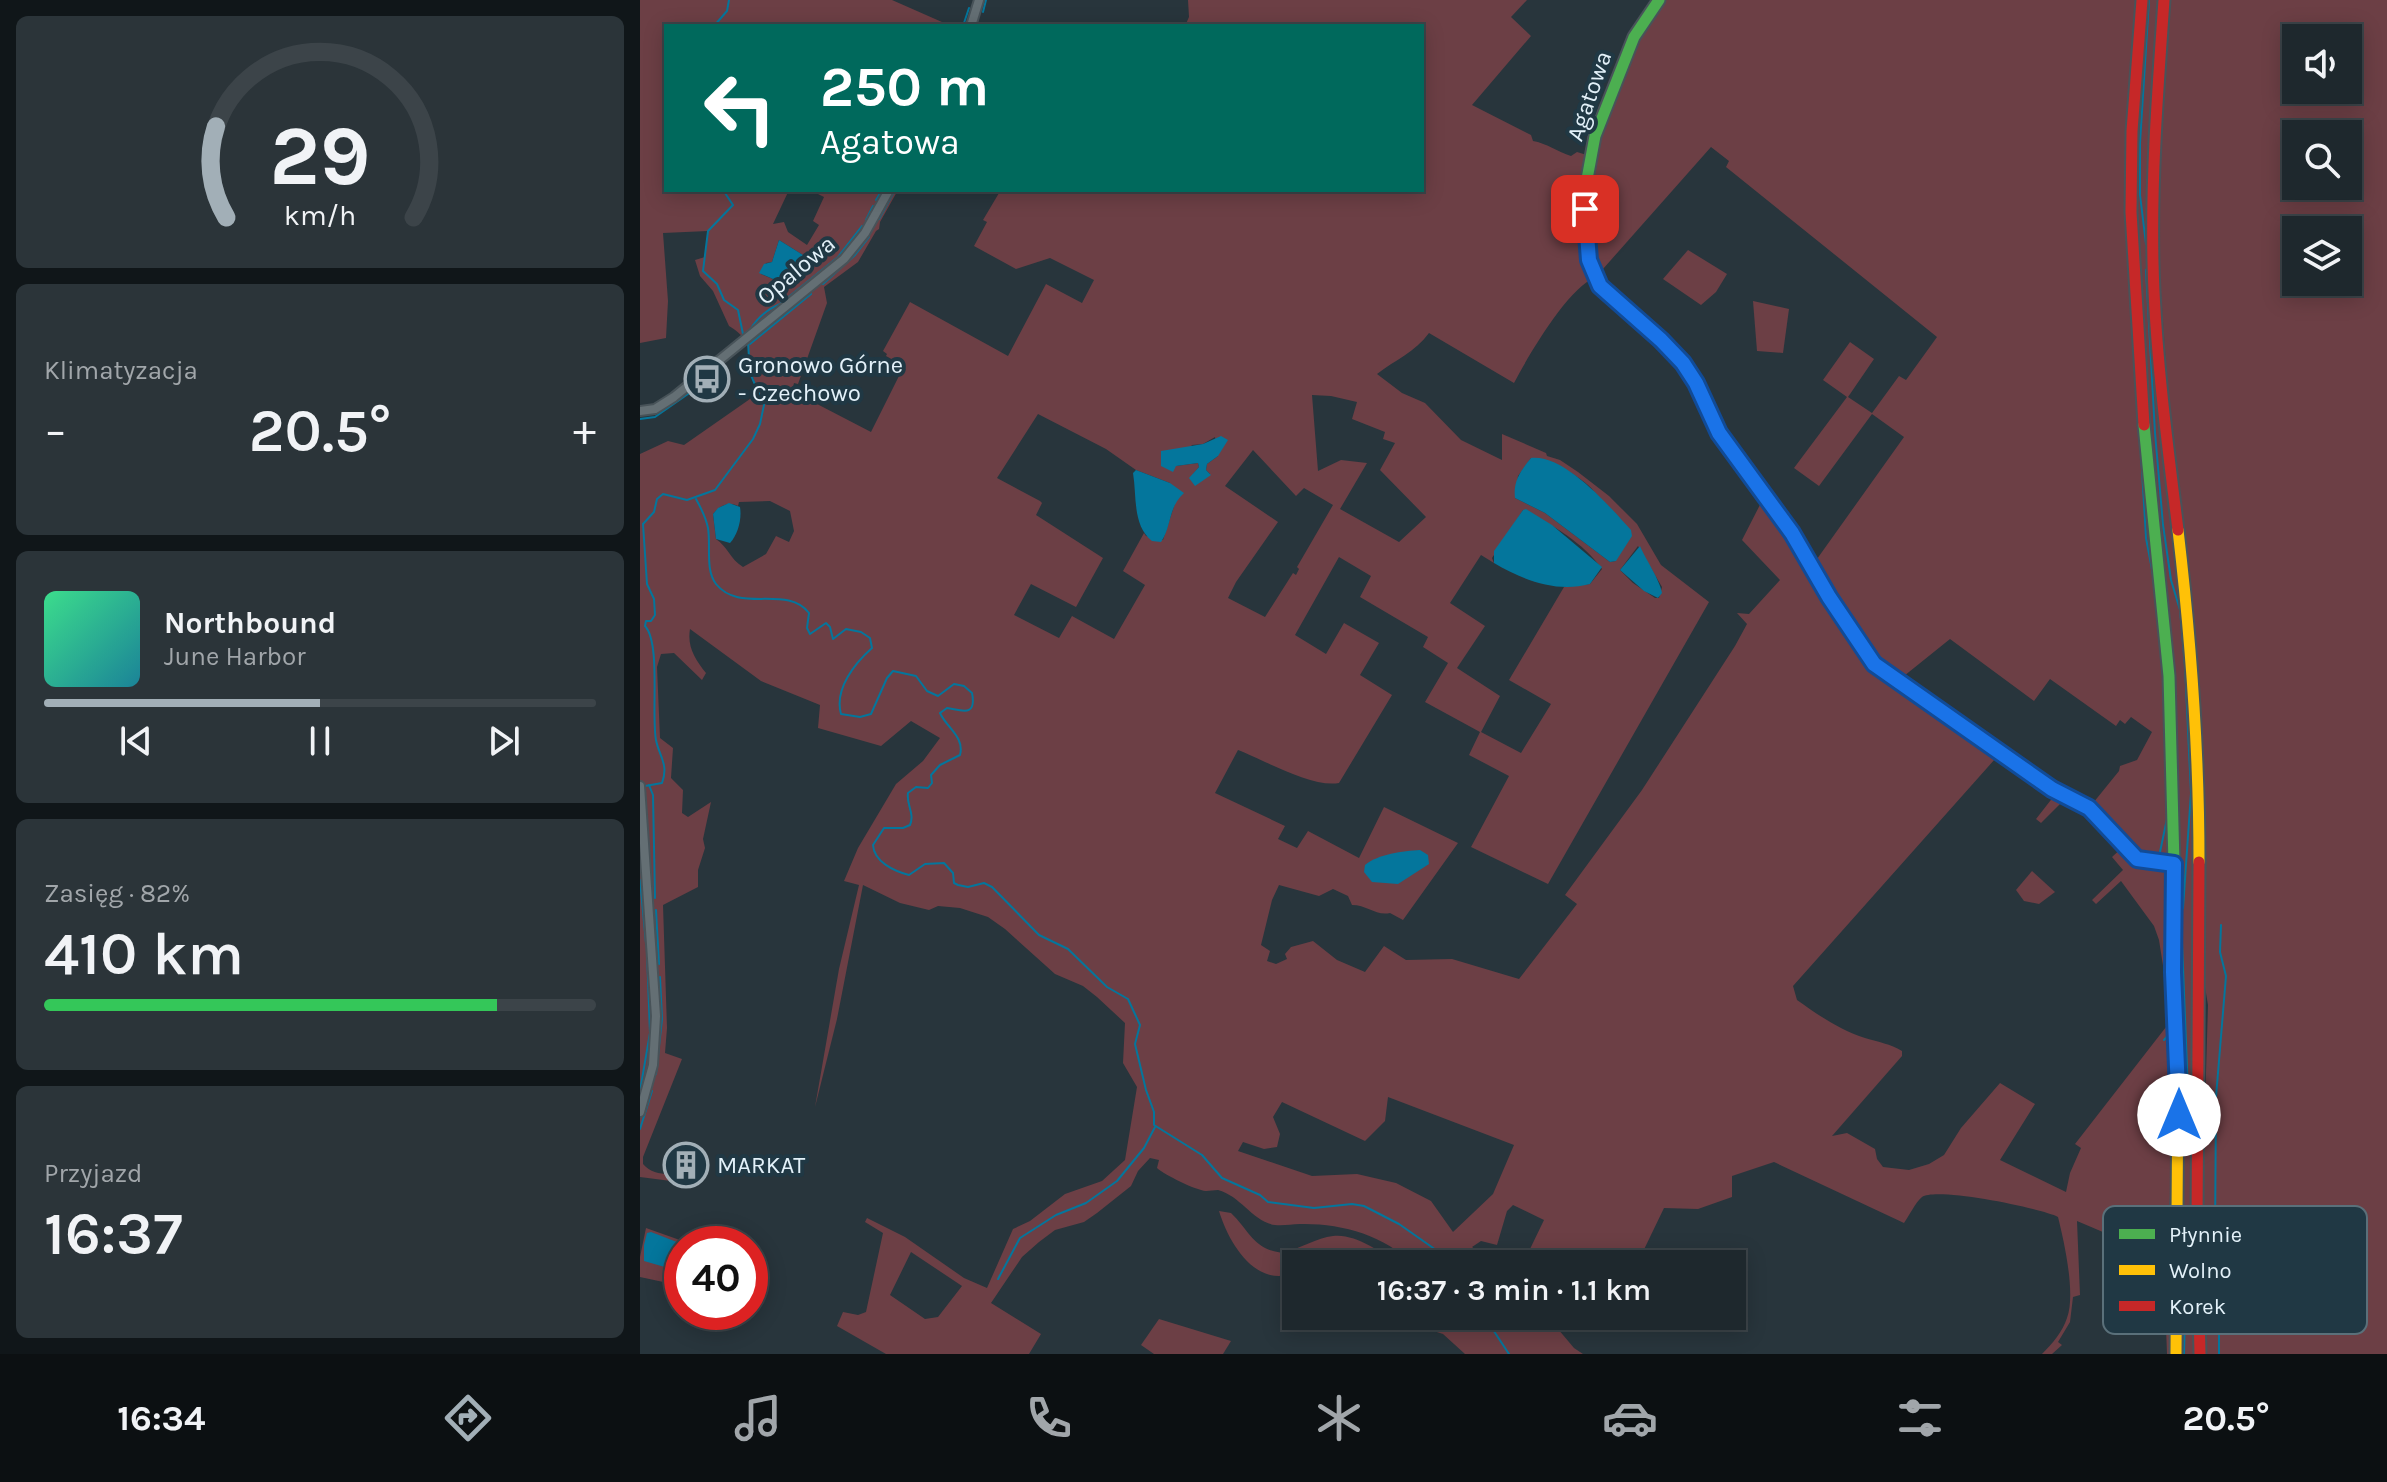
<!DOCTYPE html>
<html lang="pl">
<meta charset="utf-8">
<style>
:root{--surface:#1e282d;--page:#2b3439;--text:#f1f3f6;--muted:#a1a6aa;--line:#3c4449;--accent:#a2afb7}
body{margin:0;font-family:Karla,sans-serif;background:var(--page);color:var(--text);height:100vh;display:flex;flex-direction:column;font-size:30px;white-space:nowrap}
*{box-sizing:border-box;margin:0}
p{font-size:26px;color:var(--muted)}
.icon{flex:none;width:44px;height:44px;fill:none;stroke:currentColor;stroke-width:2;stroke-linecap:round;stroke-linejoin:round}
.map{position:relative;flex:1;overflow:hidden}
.details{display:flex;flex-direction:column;gap:16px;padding:16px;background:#101619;width:640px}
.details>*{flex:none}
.banner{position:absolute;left:24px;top:24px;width:760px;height:168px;border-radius:0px;box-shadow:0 4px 20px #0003,0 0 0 2px var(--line);background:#00695c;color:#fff;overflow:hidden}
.tools{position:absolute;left:1642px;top:24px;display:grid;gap:16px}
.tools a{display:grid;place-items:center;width:80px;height:80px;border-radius:0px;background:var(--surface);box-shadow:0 4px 20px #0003,0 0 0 2px var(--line);font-size:40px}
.speed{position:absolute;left:24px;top:1226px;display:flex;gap:16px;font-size:40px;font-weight:700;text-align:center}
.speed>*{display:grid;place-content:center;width:104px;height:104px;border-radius:50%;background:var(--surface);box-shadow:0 4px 20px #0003,0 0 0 2px var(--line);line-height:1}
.speed .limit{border:12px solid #d22;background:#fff;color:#111}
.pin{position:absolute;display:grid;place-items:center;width:68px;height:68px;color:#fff;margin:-34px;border-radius:16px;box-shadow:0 4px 12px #0006}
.me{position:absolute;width:88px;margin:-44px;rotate:0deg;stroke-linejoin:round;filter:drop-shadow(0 0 6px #0008)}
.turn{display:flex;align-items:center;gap:28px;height:168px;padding:0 24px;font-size:36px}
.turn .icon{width:104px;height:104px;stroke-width:2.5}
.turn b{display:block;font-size:56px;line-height:68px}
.big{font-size:60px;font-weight:600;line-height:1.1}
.details .card{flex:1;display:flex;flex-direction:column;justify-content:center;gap:12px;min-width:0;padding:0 28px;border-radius:12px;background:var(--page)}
.details .dial{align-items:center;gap:0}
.dial svg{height:208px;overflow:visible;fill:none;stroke:var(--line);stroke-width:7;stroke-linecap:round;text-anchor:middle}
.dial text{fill:var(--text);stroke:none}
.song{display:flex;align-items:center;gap:24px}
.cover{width:96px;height:96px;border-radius:12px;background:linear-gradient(135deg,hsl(150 70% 55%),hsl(190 70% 35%))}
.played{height:8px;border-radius:4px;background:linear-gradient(90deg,var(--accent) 50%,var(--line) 50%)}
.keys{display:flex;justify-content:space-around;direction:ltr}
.heat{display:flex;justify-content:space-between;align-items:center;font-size:44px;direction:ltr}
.charge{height:12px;border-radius:6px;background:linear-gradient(90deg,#34c759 82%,var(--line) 0)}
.trip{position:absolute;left:642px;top:1250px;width:464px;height:80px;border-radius:0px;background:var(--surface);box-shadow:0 4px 20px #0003,0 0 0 2px var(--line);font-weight:600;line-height:80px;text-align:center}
.tab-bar{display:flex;height:128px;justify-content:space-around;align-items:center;background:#0c1012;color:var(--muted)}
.tab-bar .icon{width:56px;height:56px}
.tab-bar .active{color:var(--accent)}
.tab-bar b{font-size:36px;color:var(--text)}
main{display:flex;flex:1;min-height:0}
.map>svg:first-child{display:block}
.green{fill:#6c3f45;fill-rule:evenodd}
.water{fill:#04769c}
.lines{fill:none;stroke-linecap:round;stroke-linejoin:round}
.stream{stroke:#04769c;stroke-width:2}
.street-casing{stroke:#485359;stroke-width:12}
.fast-casing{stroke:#485359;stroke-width:15}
.slow-casing{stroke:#485359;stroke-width:15}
.jam-casing{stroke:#485359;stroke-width:15}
.street{stroke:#646f74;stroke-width:8}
.fast{stroke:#4caf50;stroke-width:11}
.slow{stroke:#ffc107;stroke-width:11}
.jam{stroke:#c62828;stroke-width:11}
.route-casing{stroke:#114b97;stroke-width:20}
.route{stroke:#1a73e8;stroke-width:14}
.labels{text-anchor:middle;stroke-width:8;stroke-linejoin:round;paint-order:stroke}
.street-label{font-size:24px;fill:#e3f1f9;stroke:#203844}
.poi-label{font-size:24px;fill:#e3f1f9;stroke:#203844;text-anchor:start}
.key{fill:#203844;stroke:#5a707a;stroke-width:2}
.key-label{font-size:22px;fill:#e3f1f9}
</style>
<main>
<section class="details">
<div class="card dial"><svg viewBox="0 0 100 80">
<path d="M14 69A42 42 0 1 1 86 69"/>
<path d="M14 69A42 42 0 0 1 10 34" stroke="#a2afb7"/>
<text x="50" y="56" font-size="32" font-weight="700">29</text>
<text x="50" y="72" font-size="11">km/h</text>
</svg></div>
<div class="card"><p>Klimatyzacja</p>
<div class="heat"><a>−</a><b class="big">20.5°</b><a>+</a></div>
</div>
<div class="card">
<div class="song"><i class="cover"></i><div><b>Northbound</b><p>June Harbor</p></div></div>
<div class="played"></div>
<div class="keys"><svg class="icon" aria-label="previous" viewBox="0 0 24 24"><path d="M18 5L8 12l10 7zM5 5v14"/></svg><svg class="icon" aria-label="pause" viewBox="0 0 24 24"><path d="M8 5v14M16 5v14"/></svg><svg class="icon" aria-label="next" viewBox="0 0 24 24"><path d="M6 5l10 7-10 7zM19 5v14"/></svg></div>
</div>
<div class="card"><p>Zasięg · 82%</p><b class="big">410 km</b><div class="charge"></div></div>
<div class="card"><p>Przyjazd</p><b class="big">16:37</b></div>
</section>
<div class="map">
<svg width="1747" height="1354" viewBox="0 0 1747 1354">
<rect width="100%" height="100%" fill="#28353c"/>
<!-- green -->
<g class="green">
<path d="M0 0H252L311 26H26V190H149L133 224 144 222 148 232 167 245 179 225 173 221 184 197 170 190H258L240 222 239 229 236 231 218 262 184 287 187 303 158 384 154 383 152 391 231 432 264 366 246 356 247 354 243 351 270 302 368 356 406 284 442 303 454 280 410 258 376 269 334 246 347 222 343 220 359 193 354 190H782V26H545L549 17 548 0H887L871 17 891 36 832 105 891 135 893 141C906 143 918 152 931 156L937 152 950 156 1014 0H1519L1510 127 1553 755 1555 1354H1527L1523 1247 1477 1238 1437 1221 1440 1295 1433 1297 1430 1322 1418 1342 1422 1345 1412 1354H1402C1412 1344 1423 1331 1427 1318 1436 1294 1424 1241 1418 1217 1400 1208 1297 1187 1282 1197 1275 1203 1269 1216 1264 1223L1134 1162 1092 1176V1197L1058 1209 1024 1208 997 1264H990L960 1249 950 1264H914L891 1254 890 1249 904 1220 873 1205 867 1211 857 1245 841 1241 832 1247 855 1264H772C745 1235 700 1223 660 1224 651 1224 644 1226 635 1225 613 1222 601 1196 578 1190 574 1190 570 1191 566 1191 555 1190 525 1175 517 1168L519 1160 510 1158 498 1171 491 1186 457 1213 444 1222 415 1230 399 1242 382 1257 351 1303 401 1334 389 1354H246L197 1326 203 1312 218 1315 226 1312 243 1233 225 1222 227 1218 265 1237 324 1278 347 1288 373 1229 390 1221 425 1194 462 1181 485 1160 497 1087 483 1063 485 1023 457 997 443 986 415 974 365 929 348 917 320 908 298 906 289 910 260 903 223 885 197 1019 175 1107 199 969 219 885 204 881 218 848 256 784 283 761 300 738 271 721 241 746 178 728 180 705 121 681 50 629C47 647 55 659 66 673L62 680 34 653 21 654 17 667 20 738 33 748 31 778 43 790 42 813 48 817 71 802 63 839 65 848 58 870V887L23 905 27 1028 25 1053 42 1059 3 1157V1164C10 1172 19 1174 29 1174L34 1168 31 1181 0 1177V454L28 441 44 445 120 392C101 361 121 345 89 326L73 291 60 276 55 260 65 257 68 231 23 233 28 301 26 338 0 343ZM1071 147 1089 161 1086 167 1297 337 1266 380 1259 376 1232 413 1208 397 1234 359 1210 342 1183 380 1207 397 1154 468 1179 486 1232 414 1264 437 1172 566 1125 495 1102 540 1140 580 1109 614 1097 613 1107 624 1095 646 1002 790 925 895 937 904 879 979 812 959 766 960 744 946 725 972 697 960 673 941 651 947 645 954 647 959 636 964 627 961 630 951 621 945 632 900 639 885 679 896 693 889 708 896 712 905C727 905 736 916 750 913L763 920 818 843 744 807 719 858 668 831 657 848 638 839 645 826 575 793 598 750C624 760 672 788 699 783L752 695 720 675 739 643 704 623 686 654 655 635 699 557 731 576 720 597 788 637 783 647 808 663 785 702 840 732 829 755 869 776 831 847 908 884 1069 602 1021 565 997 524 969 496 938 472 920 460 907 456 906 453 862 434V460L821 440 785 403 762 393 737 374C755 360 775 352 789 333L874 383C887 358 929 286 955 278ZM139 240 163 255 133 279 121 274 126 263 132 262ZM672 395 691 396 717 402 712 419 745 432 743 439 755 443 740 470 786 517 759 542 700 509 727 463 701 460 678 471ZM398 414 466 449 496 470 530 483 536 500 523 540 506 536 504 533 483 571 505 585 474 639 432 616 419 638 374 615 391 584 436 607 463 558 396 515 402 503 400 501 357 478ZM575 437 578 456 567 464 566 470 570 474H553L559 467 558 463 536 466 552 445 563 444ZM613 450 656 496 664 488 693 505 657 567 659 569 656 575 653 573 625 617 588 598 596 582 638 522 585 486ZM891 458C907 457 947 479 956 494 964 508 971 544 976 561L970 562 905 513 875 498 878 476ZM130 501 150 511 154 531 149 542 136 536 126 554 103 567C90 559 88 547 76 539L73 514C79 506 88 501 98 506L99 502ZM883 510C911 524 944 543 962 569L950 584 924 587 869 680 911 704 881 753 841 732 860 696 817 668 845 626 810 603 841 555 854 563 852 558ZM998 546 1022 587 1019 598H1015L993 583 980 570ZM1310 639 1394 701 1410 679 1476 726 1480 720 1485 724 1491 717 1512 732 1497 760 1480 766 1479 771 1449 808 1484 846 1472 857 1483 870 1452 900 1456 904 1481 881 1514 926 1519 940 1524 972 1526 1027 1435 1144 1441 1148 1430 1173 1426 1192 1360 1160 1395 1104 1360 1083 1321 1128 1304 1155 1289 1164 1269 1170 1243 1167 1237 1159 1235 1149 1207 1133 1192 1136 1262 1056V1051C1250 1044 1239 1042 1225 1038 1200 1030 1178 1015 1157 1000L1153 986 1355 759 1414 796 1396 819 1401 823 1424 800 1260 683 1264 676ZM748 1097 874 1145 853 1194 813 1232 791 1201 756 1183 717 1174 672 1176 598 1151 603 1142 624 1149 637 1147 640 1134 633 1117 642 1102 725 1141 745 1121ZM271 1252 322 1286 298 1317 285 1319 250 1295Z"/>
<path d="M1530 0H1747V1354H1566L1563 1175 1568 1005 1565 987 1556 643 1528 393 1519 265 1520 146ZM1656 38H1708V90H1656ZM1656 134H1708V186H1656ZM1656 230H1708V282H1656Z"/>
<polygon points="1048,250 1087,274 1076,292 1061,305 1023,279"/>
<polygon points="1113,301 1149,309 1143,353 1117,351"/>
<polygon points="1392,871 1415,892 1399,904 1384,901 1376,890"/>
<path d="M579 1211 591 1213C610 1231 613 1250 644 1253 660 1248 677 1238 693 1236 714 1233 742 1252 758 1264H711L692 1257 674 1264H656V1272C617 1290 589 1244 579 1211Z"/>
<polygon points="6,1228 51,1244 42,1244 42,1286 0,1277 0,1257"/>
<polygon points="758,1316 907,1316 934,1348 943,1354 825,1354 803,1334 772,1324"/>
<polygon points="519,1319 591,1341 583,1354 514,1354 501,1345"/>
</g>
<!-- water -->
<g class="water">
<polygon points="139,240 163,255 140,282 119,273 124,264 132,262"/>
<polygon points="581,436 588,440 578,456 567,464 566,470 571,475 555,486 549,478 559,467 558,463 536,466 533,472 521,466 521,451 563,444"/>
<path d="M891 458C925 454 970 507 991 530L992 536 976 561 970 562 905 513 875 498C873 482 880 471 891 458Z"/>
<path d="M496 470 530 483 544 493C528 507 532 526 521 542L512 541C492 525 497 496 493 473Z"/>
<path d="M89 503 100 507C102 519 98 534 90 543L76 539 73 514 78 508Z"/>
<path d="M886 509 912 525 962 567 950 584C916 593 883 580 854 563V551L883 510Z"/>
<path d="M1000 546C1006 560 1020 580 1022 593L1018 598 1004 591 980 570Z"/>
<path d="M780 850 788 855 789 864 758 884 732 882 724 872 725 865C738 854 763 851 780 850Z"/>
<polygon points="11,1232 42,1244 42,1272 4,1261 4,1245 7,1233"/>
</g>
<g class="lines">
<!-- stream -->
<g class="stream">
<polyline points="1496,0 1496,9"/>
<polyline points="343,12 346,0"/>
<polyline points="74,26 87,11 89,0"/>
<polyline points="323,26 329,8"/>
<polyline points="340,26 341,25"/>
<polyline points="1486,135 1486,160"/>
<polyline points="83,190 93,205 68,231 63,271 77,284 84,300 98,310 103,334"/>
<polyline points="1486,196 1486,179"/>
<polyline points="236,200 242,190"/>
<polyline points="239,219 255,190"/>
<polyline points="226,220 233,206"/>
<polyline points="1506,244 1500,195 1500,143 1509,0"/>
<polyline points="1506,270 1515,433 1523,525 1531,580 1540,610 1545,665 1551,793 1543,908 1540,913"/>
<polyline points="183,284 215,255 229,237"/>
<polyline points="1490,284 1491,309"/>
<path d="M110 330C117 318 128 309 140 304L198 257 222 226"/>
<polyline points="110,344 171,294"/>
<polyline points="1497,387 1497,413"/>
<polyline points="0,419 15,417 48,394"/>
<polyline points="1500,436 1506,538 1514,580"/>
<path d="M56 499C61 508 66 518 68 528 71 545 65 570 76 584 100 614 147 584 169 613L167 628 170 634 186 623 190 627 193 639 206 629 221 632 230 638 232 648C215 663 194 689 201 714L220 717 231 714 247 678 253 671 276 676 287 691 298 696 314 684 324 686 332 693C337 718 321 710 307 708L300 713C306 727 325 737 320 755L300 765 291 775 292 783 288 788 276 787 268 793C266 805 275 813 270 825L263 828H244L233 845C234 862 254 871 269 875L285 864 304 863 313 873 314 883 318 885 328 887 344 883 352 887 399 935 428 949 467 987 488 999 500 1025 495 1044 506 1090 514 1112V1125L562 1155 582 1178 620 1195 628 1202 674 1208 712 1204 724 1206 759 1224 816 1264"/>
<polyline points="1526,771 1527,804"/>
<polyline points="9,785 13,795 15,898"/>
<path d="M5 786 22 783C29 764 19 756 16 740 11 714 21 643 5 626L6 621H11L15 615 14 599 7 584 3 524 14 512 17 499 23 494 47 500 75 490 113 439 120 424 124 405 110 373 108 342"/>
<polyline points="1496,851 1516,856 1527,854 1529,850"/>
<polyline points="1520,852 1528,814"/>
<polyline points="1497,864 1529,872"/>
<polyline points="0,880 6,943"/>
<polyline points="16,910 19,964"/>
<polyline points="1542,942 1549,1117"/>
<polyline points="1528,984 1530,1014"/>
<polyline points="1524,1040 1531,1032"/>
<polyline points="16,1074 22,1019 20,977"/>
<polyline points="0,1091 10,1033 7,952"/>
<polyline points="0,1129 12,1091"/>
<polyline points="1530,1229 1531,1196"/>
<polyline points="1530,1263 1530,1309"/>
<polyline points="358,1279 380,1238 416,1215 446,1203 477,1181 504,1148 515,1127"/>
<polyline points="844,1316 869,1354"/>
<polyline points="1544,1354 1547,1241"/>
<polyline points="1579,1354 1579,1289 1575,1277 1575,1239 1576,1097 1586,976 1580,952 1581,925"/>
</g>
<!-- street casing -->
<g class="street-casing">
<g id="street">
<polyline points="331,26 339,0"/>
<polyline points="0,411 15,409 34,397 204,259 225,233 249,190"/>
<polyline points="0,786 16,1016 13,1065 0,1112"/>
</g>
</g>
<!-- fast casing -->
<g class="fast-casing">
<g id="fast">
<polyline points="1019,0 994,37 955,136 947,179 947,249 955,278 967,295 1021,340 1043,363 1056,383 1072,417"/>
<polyline points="1504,425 1529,676 1535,901"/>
</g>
</g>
<!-- slow casing -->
<g class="slow-casing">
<g id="slow">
<path d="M1538 530C1551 641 1559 750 1559 862"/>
<polyline points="1352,747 1412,789 1449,808 1497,859 1534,864"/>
<polyline points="1535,901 1533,972 1538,1074 1536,1354"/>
</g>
</g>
<!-- jam casing -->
<g class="jam-casing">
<g id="jam">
<polyline points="1502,0 1492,131 1491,212 1504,425"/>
<path d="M1524 0C1518 87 1511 175 1513 262 1515 352 1527 441 1538 530"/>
<polyline points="1072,417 1079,433 1152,533 1189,597 1234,664 1352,747"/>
<polyline points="1559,862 1557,1227 1560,1354"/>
</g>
</g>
<!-- street -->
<use href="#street" class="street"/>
<!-- fast -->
<use href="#fast" class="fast"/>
<!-- slow -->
<use href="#slow" class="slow"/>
<!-- jam -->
<use href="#jam" class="jam"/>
</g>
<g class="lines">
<!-- route casing -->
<g class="route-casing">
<polyline id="route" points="945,209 949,260 960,286 1021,340 1043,363 1056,383 1079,433 1152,533 1189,597 1234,664 1412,789 1449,808 1497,859 1534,864 1533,972 1539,1115"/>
</g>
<!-- route -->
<use href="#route" class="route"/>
</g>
<!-- icons -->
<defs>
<g id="bus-ring" transform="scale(2.3)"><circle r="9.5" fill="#203844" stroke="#a2afb7" stroke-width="1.5"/><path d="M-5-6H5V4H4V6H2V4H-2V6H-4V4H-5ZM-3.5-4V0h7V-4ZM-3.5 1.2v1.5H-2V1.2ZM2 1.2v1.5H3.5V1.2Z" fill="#a2afb7"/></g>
<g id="building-ring" transform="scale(2.3)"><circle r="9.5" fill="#203844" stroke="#a2afb7" stroke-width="1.5"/><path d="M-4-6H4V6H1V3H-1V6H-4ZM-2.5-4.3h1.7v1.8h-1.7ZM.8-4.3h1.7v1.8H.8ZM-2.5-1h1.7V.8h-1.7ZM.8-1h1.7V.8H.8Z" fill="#a2afb7"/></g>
</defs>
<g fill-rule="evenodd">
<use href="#bus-ring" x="67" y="379"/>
<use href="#building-ring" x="46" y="1165"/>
</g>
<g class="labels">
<!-- street labels -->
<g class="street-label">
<text transform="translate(949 96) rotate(-71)" y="8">Agatowa</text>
<text transform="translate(156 270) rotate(-40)" y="8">Opalowa</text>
</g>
<!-- poi labels -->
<g class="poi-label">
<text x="98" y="373">Gronowo Górne<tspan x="98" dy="28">- Czechowo</tspan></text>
<text x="77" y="1173">MARKAT</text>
</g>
</g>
<!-- legend -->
<rect x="1463" y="1206" width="264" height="128" rx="12" class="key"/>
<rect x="1479" y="1229" width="36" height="10" fill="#4caf50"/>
<rect x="1479" y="1265" width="36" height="10" fill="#ffc107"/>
<rect x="1479" y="1301" width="36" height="10" fill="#c62828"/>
<g class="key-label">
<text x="1529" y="1242">Płynnie</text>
<text x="1529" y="1278">Wolno</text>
<text x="1529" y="1314">Korek</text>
</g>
</svg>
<div class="tools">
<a><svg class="icon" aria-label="sound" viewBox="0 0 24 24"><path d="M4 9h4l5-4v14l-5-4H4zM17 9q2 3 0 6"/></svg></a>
<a><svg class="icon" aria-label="search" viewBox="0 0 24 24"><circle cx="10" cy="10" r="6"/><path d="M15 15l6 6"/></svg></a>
<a><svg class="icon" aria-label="layers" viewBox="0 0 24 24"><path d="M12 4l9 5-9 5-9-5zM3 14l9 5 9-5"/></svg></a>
</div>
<div class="speed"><div class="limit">40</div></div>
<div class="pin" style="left:945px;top:209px;background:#d93025"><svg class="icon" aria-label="arrive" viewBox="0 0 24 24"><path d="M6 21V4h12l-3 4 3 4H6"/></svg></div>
<svg class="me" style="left:1539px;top:1115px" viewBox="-20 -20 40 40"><circle r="19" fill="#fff"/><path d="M0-13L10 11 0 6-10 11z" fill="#1a73e8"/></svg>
<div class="trip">16:37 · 3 min · 1.1 km</div>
<div class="banner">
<div class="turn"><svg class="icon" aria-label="left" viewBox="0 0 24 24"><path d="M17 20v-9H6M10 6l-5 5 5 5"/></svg><div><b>250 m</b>Agatowa</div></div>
</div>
</div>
</main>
<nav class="tab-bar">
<b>16:34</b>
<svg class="icon active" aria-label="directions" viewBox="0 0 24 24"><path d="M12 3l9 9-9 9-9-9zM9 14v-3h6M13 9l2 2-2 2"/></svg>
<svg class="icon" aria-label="music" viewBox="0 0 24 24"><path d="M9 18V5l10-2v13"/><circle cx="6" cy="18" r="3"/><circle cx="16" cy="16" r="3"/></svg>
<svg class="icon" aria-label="phone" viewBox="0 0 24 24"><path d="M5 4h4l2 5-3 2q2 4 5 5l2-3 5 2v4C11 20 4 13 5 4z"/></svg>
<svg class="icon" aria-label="climate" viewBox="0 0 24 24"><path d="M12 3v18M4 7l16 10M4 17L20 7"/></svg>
<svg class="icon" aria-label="car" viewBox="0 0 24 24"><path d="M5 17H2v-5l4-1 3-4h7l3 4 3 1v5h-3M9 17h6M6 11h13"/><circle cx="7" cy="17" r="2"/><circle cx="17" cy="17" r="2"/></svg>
<svg class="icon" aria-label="filters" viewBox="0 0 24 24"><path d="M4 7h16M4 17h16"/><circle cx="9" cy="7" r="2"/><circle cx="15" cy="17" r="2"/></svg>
<b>20.5°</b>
</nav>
